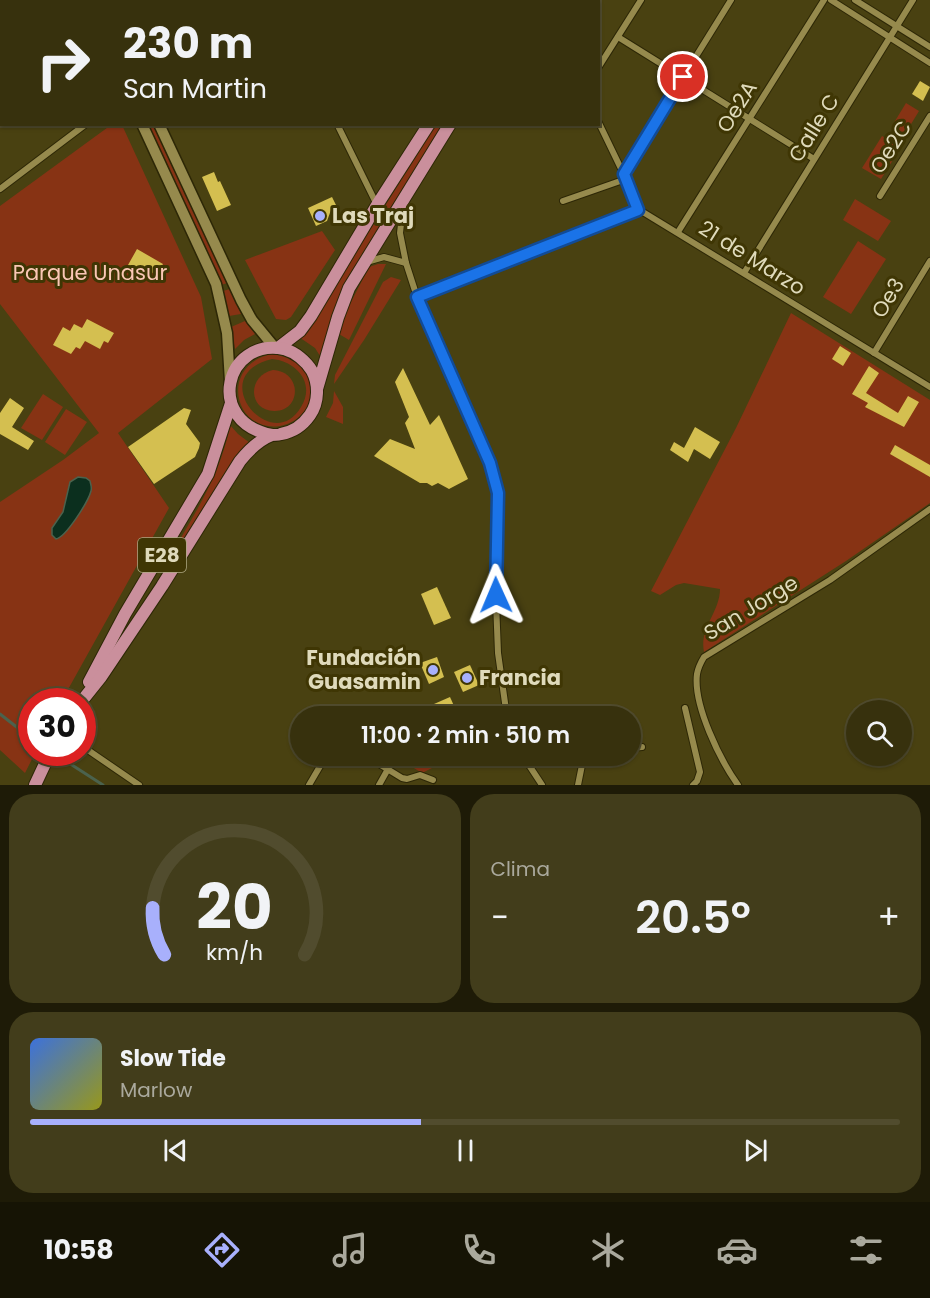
<!DOCTYPE html>
<html lang="es">
<meta charset="utf-8">
<style>
:root{--surface:#37310d;--page:#423d1b;--text:#f1f3f6;--muted:#aaa99d;--line:#514c2e;--accent:#a8b0fc}
body{margin:0;font-family:Poppins,sans-serif;background:var(--page);color:var(--text);height:100vh;display:flex;flex-direction:column;font-size:22px;white-space:nowrap}
*{box-sizing:border-box;margin:0}
p{font-size:20px;color:var(--muted)}
.icon{flex:none;width:33px;height:33px;fill:none;stroke:currentColor;stroke-width:2;stroke-linecap:round;stroke-linejoin:round}
.map{position:relative;height:785px;overflow:hidden}
.side{display:flex;flex-direction:column;gap:9px;padding:9px;background:#1e1b07;flex:1}
.side>*{flex:none}
.guide{position:absolute;left:0px;top:0px;width:600px;height:126px;box-shadow:0 2px 4px #0004,0 0 0 2px var(--line);background:#37310d;color:var(--text);overflow:hidden}
.fabs{position:absolute;left:846px;top:700px;display:grid;gap:12px}
.fabs a{display:grid;place-items:center;width:66px;height:66px;border-radius:50%;background:var(--surface);box-shadow:0 2px 4px #0004,0 0 0 2px var(--line);font-size:30px}
.speed{position:absolute;left:18px;top:688px;display:flex;gap:12px;font-size:30px;font-weight:700;text-align:center}
.speed>*{display:grid;place-content:center;width:78px;height:78px;border-radius:50%;background:var(--surface);box-shadow:0 2px 4px #0004,0 0 0 2px var(--line);line-height:1}
.speed .limit{border:9px solid #d22;background:#fff;color:#111}
.pin{position:absolute;display:grid;place-items:center;width:51px;height:51px;color:#fff;margin:-26px;border:3px solid #fff;border-radius:50%;box-shadow:0 2px 6px #0007}
.me{position:absolute;width:66px;margin:-33px;rotate:359deg;stroke-linejoin:round;filter:drop-shadow(0 0 4px #0008)}
.turn{display:flex;align-items:center;gap:21px;height:126px;padding:0 24px;font-size:27px}
.turn .icon{width:78px;height:78px;stroke-width:2.5}
.turn b{display:block;font-size:42px;line-height:51px}
.big{font-size:45px;font-weight:600;line-height:1.1}
.side .card{flex:1;display:flex;flex-direction:column;justify-content:center;gap:9px;min-width:0;padding:0 21px;border-radius:24px;background:var(--page)}
.side .dial{align-items:center;gap:0}
.dial svg{height:156px;overflow:visible;fill:none;stroke:var(--line);stroke-width:7;stroke-linecap:round;text-anchor:middle}
.dial text{fill:var(--text);stroke:none}
.song{display:flex;align-items:center;gap:18px}
.cover{width:72px;height:72px;border-radius:9px;background:linear-gradient(135deg,hsl(220 70% 55%),hsl(60 70% 35%))}
.played{height:6px;border-radius:3px;background:linear-gradient(90deg,var(--accent) 45%,var(--line) 45%)}
.keys{display:flex;justify-content:space-around;direction:ltr}
.heat{display:flex;justify-content:space-between;align-items:center;font-size:33px;direction:ltr}
.side .tiles{flex:1;display:grid;gap:9px;grid-template-columns:1fr 1fr}
.card:last-child{grid-column:span 2}
.trip{position:absolute;left:290px;top:706px;width:351px;height:60px;border-radius:30px;background:var(--surface);box-shadow:0 2px 4px #0004,0 0 0 2px var(--line);font-weight:600;line-height:60px;text-align:center}
.menu{display:flex;height:96px;justify-content:space-around;align-items:center;background:#161405;color:var(--muted)}
.menu .icon{width:42px;height:42px}
.menu .active{color:var(--accent)}
.menu b{font-size:27px;color:var(--text)}
.map>svg:first-child{display:block}
.green{fill:#873314;fill-rule:evenodd}
.water{fill:#0b2f1e;stroke:#4b624d;stroke-width:1.5}
.lines{fill:none;stroke-linecap:round;stroke-linejoin:round}
.stream{stroke:#4b624d;stroke-width:3}
.building{fill:#d4bf50}
.minor-casing{stroke:#2d2706;stroke-width:8}
.secondary-casing{stroke:#2d2706;stroke-width:13}
.primary-casing{stroke:#2d2706;stroke-width:14}
.minor{stroke:#968a4d;stroke-width:6}
.secondary{stroke:#968a4d;stroke-width:10}
.primary{stroke:#ca8f9c;stroke-width:12}
.route-casing{stroke:#114b97;stroke-width:15}
.route{stroke:#1a73e8;stroke-width:10}
.poi-dot{fill:#a8b0fc;stroke:#3f3604;stroke-width:2}
.labels{text-anchor:middle;stroke-width:6;stroke-linejoin:round;paint-order:stroke}
.shield{fill:#3f3604;stroke:#afa984;stroke-width:1.5}
.shield-label{font-size:20px;font-weight:bold;fill:#dfdabb}
.street-label{font-size:21px;fill:#dfdabb;stroke:#3f3604}
.poi-label{font-size:21px;font-weight:bold;fill:#dfdabb;stroke:#3f3604;text-anchor:start}
.park-label{font-size:21px;fill:#fbc7b5;stroke:#3f3604}
</style>
<div class="map">
<svg width="930" height="785" viewBox="0 0 930 785">
<rect width="100%" height="100%" fill="#494111"/>
<!-- green -->
<g class="green">
<polygon points="906,103 919,111 905,134 892,126"/>
<polygon points="111,125 122,125 201,297 212,359 118,433 169,508 61,702 32,702 32,753 35,753 25,773 0,750 0,502 63,460 99,433 0,304 0,206"/>
<polygon points="147,125 153,125 227,283 221,285 207,250"/>
<polygon points="436,125 445,125 390,211 322,359 315,348 299,337 317,314"/>
<polygon points="882,136 901,147 881,179 862,168"/>
<polygon points="855,199 891,221 878,241 843,220"/>
<polygon points="322,231 335,250 291,317 286,320 276,319 245,260"/>
<polygon points="858,241 886,259 851,314 823,297"/>
<polygon points="386,264 349,340 339,334 349,306 369,267 378,264"/>
<polygon points="391,277 401,280 364,340 334,384 335,375 383,282"/>
<polygon points="230,289 241,314 229,316 223,291"/>
<path d="M791 313 930 400V503L846 561 704 652C699 628 720 612 720 589L684 583 676 585 660 595 651 591 736 428Z"/>
<polygon points="245,321 255,334 244,340 235,349 231,327"/>
<path d="M271 354C300 357 322 380 306 409 300 418 291 424 280 426 235 433 218 367 271 354ZM272 359C296 361 316 383 301 407 272 457 203 375 272 359Z"/>
<path d="M273 370C303 372 301 412 274 411 248 410 247 376 273 370Z"/>
<polygon points="334,391 343,407 343,424 326,417 333,403"/>
<polygon points="43,394 63,407 42,440 21,428"/>
<polygon points="66,409 87,422 65,455 45,442"/>
<path d="M230 425 238 434 250 443 220 482 167 568 165 566 168 560C193 516 221 475 230 425Z"/>
<polygon points="413,756 426,756 432,768 422,773 409,765"/>
</g>
<!-- water -->
<path class="water" d="M78 477 86 478 90 481C91 486 92 487 91 491 88 502 66 537 56 539L52 535V528L63 512 70 482Z"/>
<g class="lines">
<!-- stream -->
<g class="stream">
<polyline points="0,714 32,739"/>
<polyline points="58,756 103,785"/>
</g>
</g>
<!-- building -->
<g class="building">
<polygon points="920,81 930,87 923,101 912,94"/>
<polygon points="214,172 218,182 220,181 231,205 217,211 202,177"/>
<polygon points="332,197 337,207 331,210 327,221 316,226 308,208"/>
<polygon points="137,249 163,264 158,272 155,270 149,277 128,265"/>
<polygon points="87,319 114,333 108,343 104,341 100,349 85,341 80,349 76,347 71,354 53,345 63,327 70,331 74,324 82,328"/>
<polygon points="840,346 851,353 843,366 832,359"/>
<polygon points="869,366 879,373 866,393 898,413 908,396 919,402 904,427 865,407 868,403 852,394"/>
<polygon points="403,368 430,425 439,415 468,479 449,489 438,483 432,486 427,483 420,483 374,456 390,439 415,449 405,423 409,417 395,382"/>
<polygon points="10,398 24,408 12,427 34,441 28,450 0,434 0,413"/>
<polygon points="184,408 191,410 186,424 200,443 199,448 195,457 154,484 128,447"/>
<polygon points="695,427 720,442 710,459 694,449 688,462 670,450 674,442 684,448"/>
<polygon points="895,445 930,465 930,477 890,454"/>
<polygon points="437,587 451,618 434,625 421,594"/>
<polygon points="437,657 444,677 429,684 420,663"/>
<polygon points="470,665 479,685 463,692 454,672"/>
<polygon points="450,697 459,717 440,717 434,704"/>
<polygon points="485,706 491,717 475,717 473,712"/>
</g>
<g class="lines">
<!-- minor casing -->
<g class="minor-casing">
<g id="minor">
<polyline points="276,0 277,2"/>
<polyline points="348,0 349,2"/>
<polyline points="831,0 930,63"/>
<polyline points="855,0 930,47"/>
<polyline points="370,2 374,0"/>
<polyline points="552,2 553,0"/>
<polyline points="618,37 814,159"/>
<polyline points="598,68 641,0"/>
<polyline points="598,121 626,179 638,209 930,387"/>
<polyline points="337,124 377,205"/>
<polyline points="623,174 731,0"/>
<polyline points="0,189 86,124"/>
<polyline points="880,196 930,116"/>
<polyline points="563,201 626,179"/>
<polyline points="403,206 400,233 406,263 417,297 490,463 498,493 495,576 498,653 507,717"/>
<polyline points="678,232 824,0"/>
<polyline points="370,261 384,257 406,263"/>
<polyline points="744,273 913,0"/>
<polyline points="417,297 638,209"/>
<polyline points="874,353 930,261"/>
<polyline points="685,708 700,772 697,781 693,785"/>
<polyline points="82,746 139,785"/>
<polyline points="630,748 642,747"/>
<polyline points="366,756 402,778 407,779 420,775 433,780"/>
<polyline points="523,756 542,785"/>
<polyline points="309,785 326,756"/>
<polyline points="379,785 388,769"/>
<polyline points="578,785 582,765 591,756"/>
<path d="M738 785C720 760 693 705 697 674 698 668 701 662 704 657L830 580 930 509"/>
</g>
</g>
<!-- secondary casing -->
<g class="secondary-casing">
<g id="secondary">
<polyline points="84,0 85,2"/>
<polyline points="105,0 106,2"/>
<polyline points="142,124 216,284 227,333 230,382"/>
<polyline points="159,124 241,300 252,320 275,348"/>
</g>
</g>
<!-- primary casing -->
<g class="primary-casing">
<g id="primary">
<polyline points="506,2 507,0"/>
<polyline points="526,2 527,0"/>
<polyline points="278,348 300,331 311,316 377,205 429,124"/>
<polyline points="317,389 338,317 349,288 450,124"/>
<polyline points="89,682 125,614 208,474 231,403"/>
<path d="M81 702 101 677 162 586 240 461C248 451 259 440 272 435 273 435 279 435 281 434 293 432 303 425 310 415 319 402 319 384 312 371 306 361 295 352 284 349 225 337 204 422 272 435"/>
<polyline points="35,785 50,753"/>
</g>
</g>
<!-- minor -->
<use href="#minor" class="minor"/>
<!-- secondary -->
<use href="#secondary" class="secondary"/>
<!-- primary -->
<use href="#primary" class="primary"/>
</g>
<g class="lines">
<!-- route casing -->
<g class="route-casing">
<polyline id="route" points="496,595 498,493 490,463 417,297 638,210 624,174 683,77"/>
</g>
<!-- route -->
<use href="#route" class="route"/>
</g>
<!-- markers -->
<g class="poi-dot">
<circle cx="320" cy="216" r="6"/>
<circle cx="433" cy="670" r="6"/>
<circle cx="467" cy="678" r="6"/>
</g>
<g class="labels">
<!-- shield labels -->
<rect class="shield" x="138" y="538" width="48" height="34" rx="4.5"/>
<g class="shield-label">
<text x="162" y="562">E28</text>
</g>
<!-- street labels -->
<g class="street-label">
<text transform="translate(737 107) rotate(-58)" y="7">Oe2A</text>
<text transform="translate(814 128) rotate(-58)" y="7">Calle C</text>
<text transform="translate(891 147) rotate(-58)" y="7">Oe2C</text>
<text transform="translate(752 258) rotate(32)" y="7">21 de Marzo</text>
<text transform="translate(888 298) rotate(-59)" y="7">Oe3</text>
<text transform="translate(751 608) rotate(-31)" y="7">San Jorge</text>
</g>
<!-- poi labels -->
<g class="poi-label">
<text x="332" y="223">Las Traj</text>
<text x="421" y="665" text-anchor="end">Fundación<tspan x="421" dy="24">Guasamin</tspan></text>
<text x="479" y="685">Francia</text>
</g>
<!-- park labels -->
<g class="park-label">
<text x="90" y="280">Parque Unasur</text>
</g>
</g>
</svg>
<div class="fabs">
<a><svg class="icon" aria-label="search" viewBox="0 0 24 24"><circle cx="10" cy="10" r="6"/><path d="M15 15l6 6"/></svg></a>
</div>
<div class="speed"><div class="limit">30</div></div>
<div class="pin" style="left:683px;top:77px;background:#d93025"><svg class="icon" aria-label="arrive" viewBox="0 0 24 24"><path d="M6 21V4h12l-3 4 3 4H6"/></svg></div>
<svg class="me" style="left:496px;top:595px" viewBox="-20 -20 40 40"><path d="M0-17L14 15 0 8-14 15z" fill="#1a73e8" stroke="#fff" stroke-width="4"/></svg>
<div class="trip">11:00 · 2 min · 510 m</div>
<div class="guide">
<div class="turn"><svg class="icon" aria-label="right" viewBox="0 0 24 24"><path d="M7 20v-9h11M14 6l5 5-5 5"/></svg><div><b>230 m</b>San Martin</div></div>
</div>
</div>
<section class="side">
<div class="tiles">
<div class="card dial"><svg viewBox="0 0 100 80">
<path d="M14 69A42 42 0 1 1 86 69"/>
<path d="M14 69A42 42 0 0 1 8 45" stroke="#a8b0fc"/>
<text x="50" y="56" font-size="32" font-weight="700">20</text>
<text x="50" y="72" font-size="11">km/h</text>
</svg></div>
<div class="card"><p>Clima</p>
<div class="heat"><a>−</a><b class="big">20.5°</b><a>+</a></div>
</div>
<div class="card">
<div class="song"><i class="cover"></i><div><b>Slow Tide</b><p>Marlow</p></div></div>
<div class="played"></div>
<div class="keys"><svg class="icon" aria-label="previous" viewBox="0 0 24 24"><path d="M18 5L8 12l10 7zM5 5v14"/></svg><svg class="icon" aria-label="pause" viewBox="0 0 24 24"><path d="M8 5v14M16 5v14"/></svg><svg class="icon" aria-label="next" viewBox="0 0 24 24"><path d="M6 5l10 7-10 7zM19 5v14"/></svg></div>
</div>
</div>
</section>
<nav class="menu">
<b>10:58</b>
<svg class="icon active" aria-label="directions" viewBox="0 0 24 24"><path d="M12 3l9 9-9 9-9-9zM9 14v-3h6M13 9l2 2-2 2"/></svg>
<svg class="icon" aria-label="music" viewBox="0 0 24 24"><path d="M9 18V5l10-2v13"/><circle cx="6" cy="18" r="3"/><circle cx="16" cy="16" r="3"/></svg>
<svg class="icon" aria-label="phone" viewBox="0 0 24 24"><path d="M5 4h4l2 5-3 2q2 4 5 5l2-3 5 2v4C11 20 4 13 5 4z"/></svg>
<svg class="icon" aria-label="climate" viewBox="0 0 24 24"><path d="M12 3v18M4 7l16 10M4 17L20 7"/></svg>
<svg class="icon" aria-label="car" viewBox="0 0 24 24"><path d="M5 17H2v-5l4-1 3-4h7l3 4 3 1v5h-3M9 17h6M6 11h13"/><circle cx="7" cy="17" r="2"/><circle cx="17" cy="17" r="2"/></svg>
<svg class="icon" aria-label="filters" viewBox="0 0 24 24"><path d="M4 7h16M4 17h16"/><circle cx="9" cy="7" r="2"/><circle cx="15" cy="17" r="2"/></svg>
</nav>
